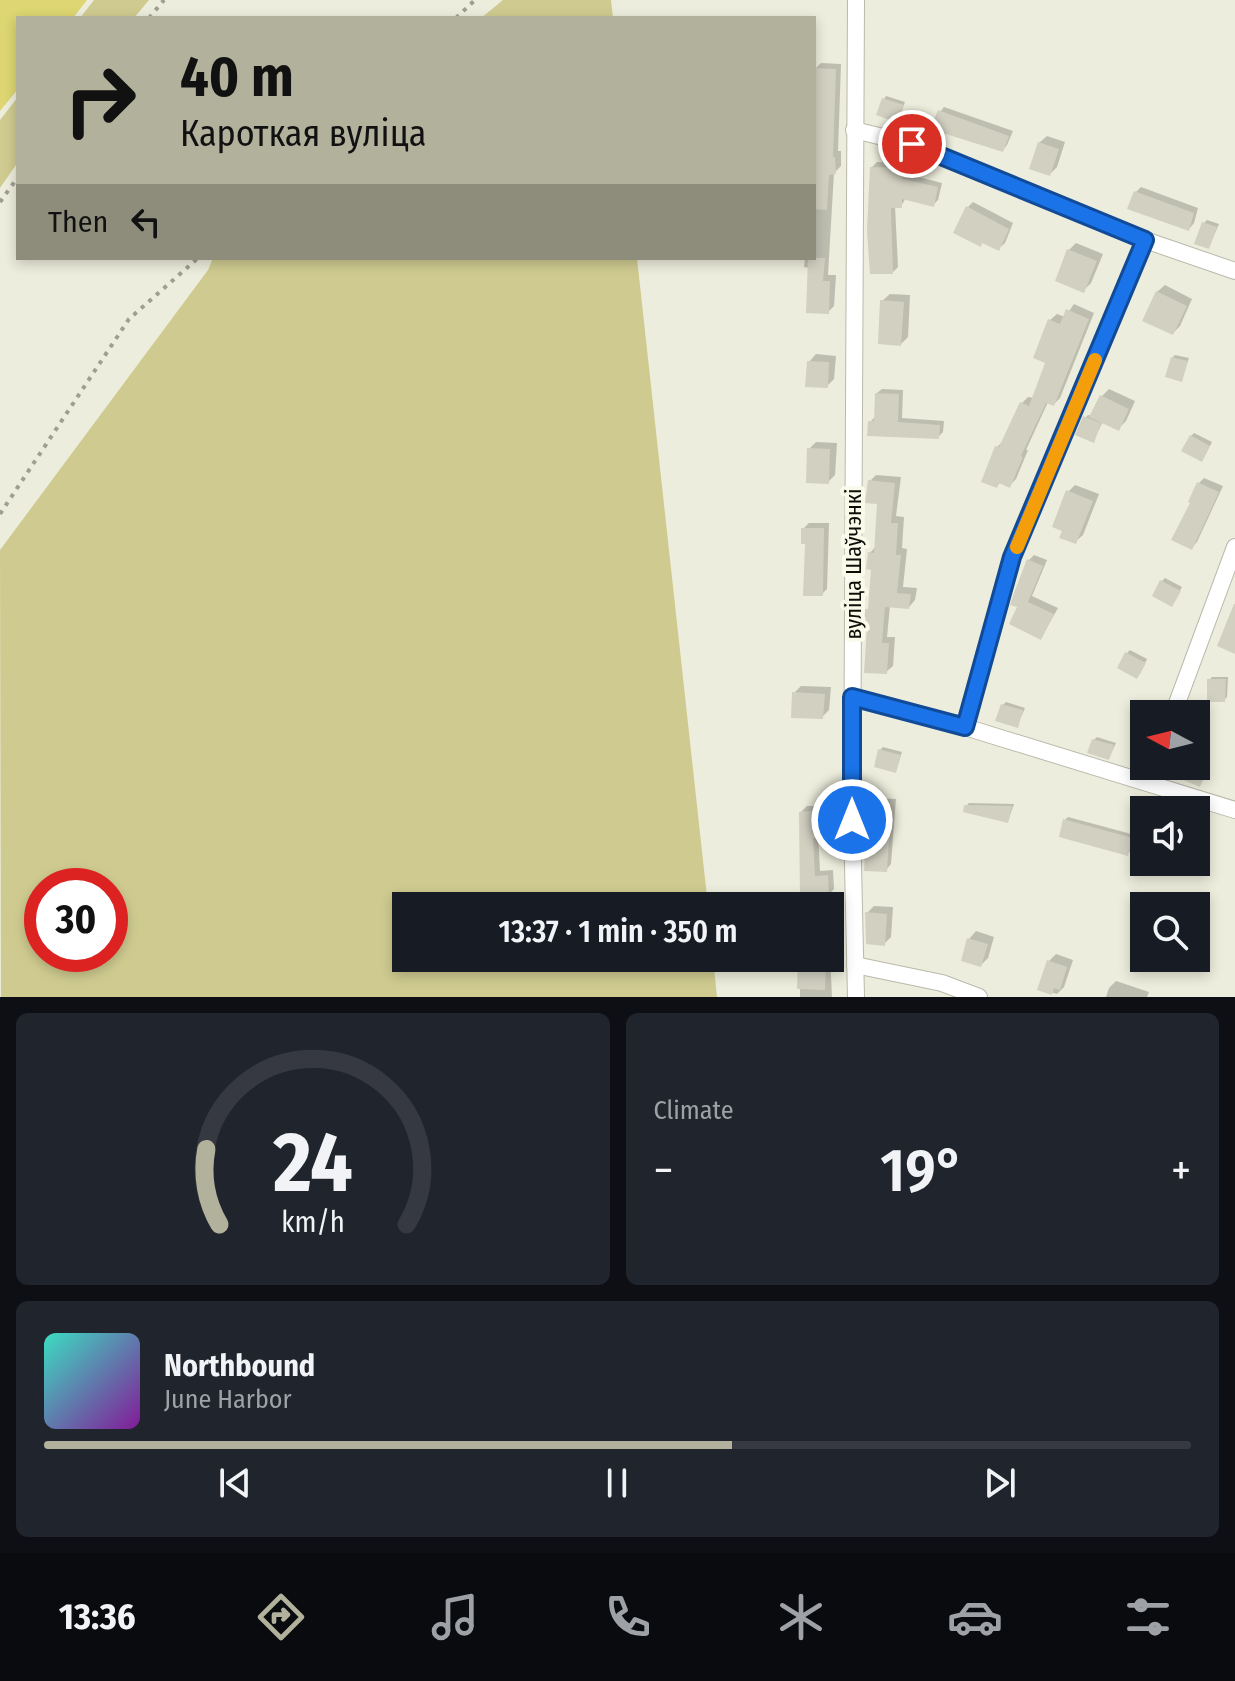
<!DOCTYPE html>
<meta charset="utf-8">
<style>
:root{--surface:#171b24;--page:#20242c;--text:#f1f3f6;--muted:#9ea1a6;--line:#363941;--accent:#b2b19c}
body{margin:0;font-family:"Fira Sans Condensed",sans-serif;background:var(--page);color:var(--text);height:100vh;display:flex;flex-direction:column;font-size:30px;white-space:nowrap}
*{box-sizing:border-box;margin:0}
p{font-size:26px;color:var(--muted)}
.icon{flex:none;width:44px;height:44px;fill:none;stroke:currentColor;stroke-width:2;stroke-linecap:round;stroke-linejoin:round}
.map{position:relative;height:997px;overflow:hidden}
.panel{display:flex;flex-direction:column;gap:16px;padding:16px;background:#0d0f14;flex:1}
.panel>*{flex:none}
.top-card{position:absolute;left:16px;top:16px;width:800px;height:244px;border-radius:0px;box-shadow:0 4px 12px #0003;background:#b2b19c;color:#111;overflow:hidden}
.needle{width:52px;rotate:277deg}
.buttons{position:absolute;left:1130px;top:700px;display:grid;gap:16px}
.buttons a{display:grid;place-items:center;width:80px;height:80px;border-radius:0px;background:var(--surface);box-shadow:0 4px 12px #0003;font-size:40px}
.speed{position:absolute;left:24px;top:868px;display:flex;gap:16px;font-size:40px;font-weight:700;text-align:center}
.speed>*{display:grid;place-content:center;width:104px;height:104px;border-radius:50%;background:var(--surface);box-shadow:0 4px 12px #0003;line-height:1}
.speed .limit{border:12px solid #d22;background:#fff;color:#111}
.pin{position:absolute;display:grid;place-items:center;width:68px;height:68px;color:#fff;margin:-34px;border:4px solid #fff;border-radius:50%;box-shadow:0 2px 8px #0007}
.me{position:absolute;width:88px;margin:-44px;rotate:0deg;stroke-linejoin:round;filter:drop-shadow(0 0 6px #0008)}
.turn{display:flex;align-items:center;gap:28px;height:168px;padding:0 32px;font-size:36px}
.turn .icon{width:104px;height:104px;stroke-width:2.5}
.turn b{display:block;font-size:56px;line-height:68px}
.then{display:flex;align-items:center;height:76px;padding:0 32px;background:#0003;gap:16px;font-size:30px}
.big{font-size:60px;font-weight:600;line-height:1.1}
.panel .widget{flex:1;display:flex;flex-direction:column;justify-content:center;gap:12px;min-width:0;padding:0 28px;border-radius:12px;background:var(--page)}
.panel .dial{align-items:center;gap:0}
.dial svg{height:208px;overflow:visible;fill:none;stroke:var(--line);stroke-width:7;stroke-linecap:round;text-anchor:middle}
.dial text{fill:var(--text);stroke:none}
.song{display:flex;align-items:center;gap:24px}
.cover{width:96px;height:96px;border-radius:12px;background:linear-gradient(135deg,hsl(170 70% 55%),hsl(290 70% 35%))}
.played{height:8px;border-radius:4px;background:linear-gradient(90deg,var(--accent) 60%,var(--line) 60%)}
.keys{display:flex;justify-content:space-around;direction:ltr}
.heat{display:flex;justify-content:space-between;align-items:center;font-size:44px;direction:ltr}
.panel .tiles{flex:1;display:grid;gap:16px;grid-template-columns:1fr 1fr}
.widget:last-child{grid-column:span 2}
.trip{position:absolute;left:392px;top:892px;width:452px;height:80px;border-radius:0px;background:var(--surface);box-shadow:0 4px 12px #0003;font-weight:600;line-height:80px;text-align:center}
.dock{display:flex;height:128px;justify-content:space-around;align-items:center;background:#090b0e;color:var(--muted)}
.dock .icon{width:56px;height:56px}
.dock .selected{color:var(--accent)}
.dock b{font-size:36px;color:var(--text)}
.map>svg:first-child{display:block}
.green{fill:#cfcb90;fill-rule:evenodd}
.water{fill:#ddd672}
.shadow{fill:#0003}
.building{fill:#d1d0c1}
.lines{fill:none;stroke-linecap:round;stroke-linejoin:round}
.street-casing{stroke:#bab9ab;stroke-width:18}
.path{stroke:#9e9e92;stroke-width:4;stroke-dasharray:4 6;stroke-linecap:butt}
.street{stroke:#fff;stroke-width:16}
.route-casing{stroke:#114b97;stroke-width:20}
.route{stroke:#1a73e8;stroke-width:14}
.slow{stroke:#f59e0b;stroke-width:14}
.labels{text-anchor:middle;stroke-width:8;stroke-linejoin:round;paint-order:stroke}
.street-label{font-size:22px;fill:#0d0d08;stroke:#fafaea}
</style>
<div class="map">
<svg width="1235" height="997" viewBox="0 0 1235 997">
<rect width="100%" height="100%" fill="#ededdd"/>
<!-- green -->
<g class="green">
<polygon points="94,0 149,0 134,18 80,18"/>
<polygon points="503,0 611,0 613,18 481,18"/>
<polygon points="18,97 18,162 0,188 0,120"/>
<path d="M213 258H637L708 906H406V958H713L717 997H1L0 550 208 270ZM42 886H110V954H42Z"/>
</g>
<!-- water -->
<polygon class="water" points="0,0 87,0 73,18 18,18 18,89 0,111"/>
<!-- shadow -->
<g class="shadow">
<polygon points="821,63 841,64 838,151 841,151 841,166 834,173 828,275 836,275 834,306 828,312 810,268 804,267 805,258 814,258 814,79 815,69"/>
<polygon points="886,96 905,102 897,121 884,99"/>
<polygon points="944,107 1013,131 1007,145 1003,150 940,112"/>
<polygon points="1047,136 1065,142 1057,167 1050,174 1039,143"/>
<polygon points="877,162 908,163 907,174 942,183 938,200 933,205 906,198 901,206 895,206 898,267 893,272 872,167"/>
<polygon points="1141,187 1198,208 1194,223 1189,229 1135,193"/>
<polygon points="973,202 1013,223 1005,243 999,248 968,207"/>
<polygon points="1207,220 1219,224 1209,247 1204,223"/>
<polygon points="1076,243 1103,254 1091,283 1084,290 1069,250"/>
<polygon points="1165,285 1192,299 1180,326 1173,333 1157,292"/>
<polygon points="890,294 910,295 908,337 901,344 882,301"/>
<polygon points="1074,304 1094,313 1060,398 1054,404 1048,402 1026,450 1028,450 1016,479 1010,485 1001,482 997,486 997,447 1003,441 1022,403 1028,397 1034,398 1048,362 1050,320 1057,314 1065,317"/>
<polygon points="816,354 836,356 834,379 827,386 809,362"/>
<polygon points="1175,355 1189,358 1181,380 1172,358"/>
<polygon points="882,389 903,390 902,418 944,421 943,432 938,437 870,422 875,417 877,393"/>
<polygon points="1109,389 1135,401 1126,421 1119,428 1103,421 1094,440 1085,418 1088,415 1092,416 1102,396"/>
<polygon points="1194,433 1212,442 1204,457 1191,436"/>
<polygon points="816,442 837,443 835,475 828,482 809,449"/>
<polygon points="876,475 901,477 896,516 904,517 902,548 907,549 903,587 917,588 915,600 909,607 890,605 887,637 895,637 893,666 886,672 869,624 867,610 870,606 874,568 870,553 876,546 879,502 870,481"/>
<polygon points="1204,478 1223,486 1197,542 1191,548 1193,502 1199,483"/>
<polygon points="1075,485 1099,494 1083,535 1075,542 1065,529 1068,492"/>
<polygon points="809,523 829,523 827,589 822,594 803,529"/>
<polygon points="1034,555 1047,560 1032,596 1058,608 1041,638 1020,606 1029,560"/>
<polygon points="1165,578 1182,587 1172,605 1162,581"/>
<polygon points="1130,650 1147,659 1140,674 1127,653"/>
<polygon points="1212,677 1228,677 1227,697 1224,700 1209,680"/>
<polygon points="801,686 831,687 829,710 822,717 794,693"/>
<polygon points="1006,702 1025,708 1017,726 1003,705"/>
<polygon points="1097,737 1116,743 1109,758 1094,740"/>
<polygon points="883,747 902,752 896,770 880,750"/>
<polygon points="1196,762 1209,767 1200,785 1186,766 1196,766"/>
<polygon points="875,798 896,799 891,864 886,870 870,804"/>
<polygon points="969,803 1014,804 1008,821 966,806"/>
<polygon points="807,806 816,806 817,809 822,810 822,830 818,834 820,871 833,870 834,889 828,895 802,897 801,812"/>
<polygon points="1068,817 1135,835 1131,850 1128,853 1065,820"/>
<polygon points="1165,862 1188,862 1182,875 1163,870"/>
<polygon points="874,906 893,907 891,937 884,944 867,913"/>
<polygon points="976,931 994,937 988,958 981,965 963,960 969,939"/>
<polygon points="830,954 832,997 800,997 800,961 802,958 830,958"/>
<polygon points="1056,954 1073,960 1064,987 1057,994 1040,989 1049,961"/>
<polygon points="1116,981 1149,992 1147,997 1106,997 1109,988"/>
</g>
<!-- building -->
<g class="building">
<polygon points="814,68 836,69 833,157 835,157 836,174 829,175 827,210 814,209"/>
<polygon points="882,98 904,105 898,123 876,115"/>
<polygon points="938,110 1009,136 1003,152 930,129"/>
<polygon points="1038,142 1059,149 1050,176 1029,169"/>
<polygon points="870,167 904,168 903,179 938,187 934,207 902,199 902,208 891,208 893,274 870,274 867,230"/>
<polygon points="1134,191 1194,213 1189,231 1127,209"/>
<polygon points="966,206 1009,229 999,251 982,243 981,247 953,233"/>
<polygon points="1202,222 1217,227 1209,249 1194,244"/>
<polygon points="1067,249 1097,261 1084,293 1055,281"/>
<polygon points="808,258 825,258 823,281 830,281 829,314 806,313"/>
<polygon points="1156,291 1187,306 1173,335 1142,321"/>
<polygon points="880,300 904,302 901,346 878,344"/>
<polygon points="1066,309 1089,319 1054,406 1046,403 1021,456 1023,457 1010,488 999,483 997,488 981,482 995,446 999,447 1020,402 1029,406 1045,363 1033,358 1048,319 1060,324"/>
<polygon points="1171,357 1188,361 1182,382 1165,377"/>
<polygon points="807,361 829,362 828,388 805,387"/>
<polygon points="875,393 899,394 898,422 940,425 939,439 867,436 868,421 874,421"/>
<polygon points="1100,395 1129,409 1119,431 1089,417"/>
<polygon points="1083,416 1101,423 1094,443 1075,435"/>
<polygon points="1190,435 1210,446 1202,462 1181,451"/>
<polygon points="807,448 830,449 829,484 806,483"/>
<polygon points="868,480 895,483 891,523 898,523 896,555 901,555 897,593 911,594 909,609 885,607 882,643 889,643 887,674 864,673 867,626 864,626 865,609 868,609 871,570 866,569 868,552 874,553 877,504 865,503"/>
<polygon points="1197,482 1219,492 1192,550 1171,540 1190,503 1188,502"/>
<polygon points="1066,490 1093,501 1076,544 1059,538 1062,531 1052,527"/>
<polygon points="801,528 824,528 823,596 803,596 805,544 801,544"/>
<polygon points="1027,559 1043,566 1028,602 1054,614 1041,640 1009,624 1017,607 1010,605 1014,593"/>
<polygon points="1160,580 1181,591 1172,607 1152,596"/>
<polygon points="1234,604 1235,604 1235,654 1217,646"/>
<polygon points="1125,652 1146,663 1137,679 1117,668"/>
<polygon points="1207,679 1226,679 1225,702 1207,702"/>
<polygon points="792,692 825,694 823,719 791,718"/>
<polygon points="1001,704 1023,710 1018,728 995,721"/>
<polygon points="1092,739 1114,745 1109,760 1087,753"/>
<polygon points="878,749 901,755 896,773 874,767"/>
<polygon points="1184,766 1197,766 1207,770 1200,787 1179,778"/>
<polygon points="868,803 891,803 887,872 864,871"/>
<polygon points="964,805 1012,806 1008,823 963,812"/>
<polygon points="811,811 812,815 817,815 817,838 813,838 815,876 828,875 829,897 800,899 799,812"/>
<polygon points="1063,819 1133,838 1128,856 1059,837"/>
<polygon points="865,912 887,914 885,946 866,944"/>
<polygon points="967,938 988,944 981,967 961,961"/>
<polygon points="798,960 826,960 825,990 797,989"/>
<polygon points="1047,960 1067,967 1060,990 1054,988 1052,995 1037,990"/>
</g>
<g class="lines">
<!-- street casing -->
<g class="street-casing">
<g id="street">
<polyline points="854,130 912,144 1145,240 1235,271"/>
<polyline points="852,697 965,727 1235,810"/>
<polyline points="1173,714 1235,547"/>
<polyline points="965,727 1012,557 1145,240"/>
<polyline points="1148,782 1154,766"/>
<polyline points="855,965 942,983 979,997"/>
<polyline points="856,997 852,820 856,0"/>
</g>
</g>
<!-- path -->
<g class="path">
<polyline points="149,18 164,0"/>
<polyline points="456,18 475,0"/>
<polyline points="0,202 18,177"/>
<polyline points="0,514 129,319 198,258"/>
</g>
<!-- street -->
<use href="#street" class="street"/>
</g>
<g class="lines">
<!-- route casing -->
<g class="route-casing">
<polyline id="route" points="852,820 852,697 965,727 1012,557 1145,240 912,144"/>
</g>
<!-- route -->
<use href="#route" class="route"/>
<!-- slow -->
<polyline class="slow" points="1017,547 1095,360"/>
</g>
<g class="labels">
<!-- street labels -->
<g class="street-label">
<text transform="translate(853 564) rotate(-90)" y="8">вуліца Шаўчэнкі</text>
</g>
</g>
</svg>
<div class="buttons">
<a><svg class="needle" viewBox="-14 -14 28 28"><path d="M0-13l5 13h-10z" fill="#e53935"/><path d="M0 13l5-13h-10z" fill="#9ea1a6"/></svg></a>
<a><svg class="icon" aria-label="sound" viewBox="0 0 24 24"><path d="M4 9h4l5-4v14l-5-4H4zM17 9q2 3 0 6"/></svg></a>
<a><svg class="icon" aria-label="search" viewBox="0 0 24 24"><circle cx="10" cy="10" r="6"/><path d="M15 15l6 6"/></svg></a>
</div>
<div class="speed"><div class="limit">30</div></div>
<div class="pin" style="left:912px;top:144px;background:#d93025"><svg class="icon" aria-label="arrive" viewBox="0 0 24 24"><path d="M6 21V4h12l-3 4 3 4H6"/></svg></div>
<svg class="me" style="left:852px;top:820px" viewBox="-20 -20 40 40"><circle r="17" fill="#1a73e8" stroke="#fff" stroke-width="3"/><path d="M0-11L8 9 0 5-8 9z" fill="#fff"/></svg>
<div class="trip">13:37 · 1 min · 350 m</div>
<div class="top-card">
<div class="turn"><svg class="icon" aria-label="right" viewBox="0 0 24 24"><path d="M7 20v-9h11M14 6l5 5-5 5"/></svg><div><b>40 m</b>Кароткая вуліца</div></div>
<div class="then">Then<svg class="icon" aria-label="left" viewBox="0 0 24 24"><path d="M17 20v-9H6M10 6l-5 5 5 5"/></svg></div>
</div>
</div>
<section class="panel">
<div class="tiles">
<div class="widget dial"><svg viewBox="0 0 100 80">
<path d="M14 69A42 42 0 1 1 86 69"/>
<path d="M14 69A42 42 0 0 1 9 40" stroke="#b2b19c"/>
<text x="50" y="56" font-size="32" font-weight="700">24</text>
<text x="50" y="72" font-size="11">km/h</text>
</svg></div>
<div class="widget"><p>Climate</p>
<div class="heat"><a>−</a><b class="big">19°</b><a>+</a></div>
</div>
<div class="widget">
<div class="song"><i class="cover"></i><div><b>Northbound</b><p>June Harbor</p></div></div>
<div class="played"></div>
<div class="keys"><svg class="icon" aria-label="previous" viewBox="0 0 24 24"><path d="M18 5L8 12l10 7zM5 5v14"/></svg><svg class="icon" aria-label="pause" viewBox="0 0 24 24"><path d="M8 5v14M16 5v14"/></svg><svg class="icon" aria-label="next" viewBox="0 0 24 24"><path d="M6 5l10 7-10 7zM19 5v14"/></svg></div>
</div>
</div>
</section>
<nav class="dock">
<b>13:36</b>
<svg class="icon selected" aria-label="directions" viewBox="0 0 24 24"><path d="M12 3l9 9-9 9-9-9zM9 14v-3h6M13 9l2 2-2 2"/></svg>
<svg class="icon" aria-label="music" viewBox="0 0 24 24"><path d="M9 18V5l10-2v13"/><circle cx="6" cy="18" r="3"/><circle cx="16" cy="16" r="3"/></svg>
<svg class="icon" aria-label="phone" viewBox="0 0 24 24"><path d="M5 4h4l2 5-3 2q2 4 5 5l2-3 5 2v4C11 20 4 13 5 4z"/></svg>
<svg class="icon" aria-label="climate" viewBox="0 0 24 24"><path d="M12 3v18M4 7l16 10M4 17L20 7"/></svg>
<svg class="icon" aria-label="car" viewBox="0 0 24 24"><path d="M5 17H2v-5l4-1 3-4h7l3 4 3 1v5h-3M9 17h6M6 11h13"/><circle cx="7" cy="17" r="2"/><circle cx="17" cy="17" r="2"/></svg>
<svg class="icon" aria-label="filters" viewBox="0 0 24 24"><path d="M4 7h16M4 17h16"/><circle cx="9" cy="7" r="2"/><circle cx="15" cy="17" r="2"/></svg>
</nav>
